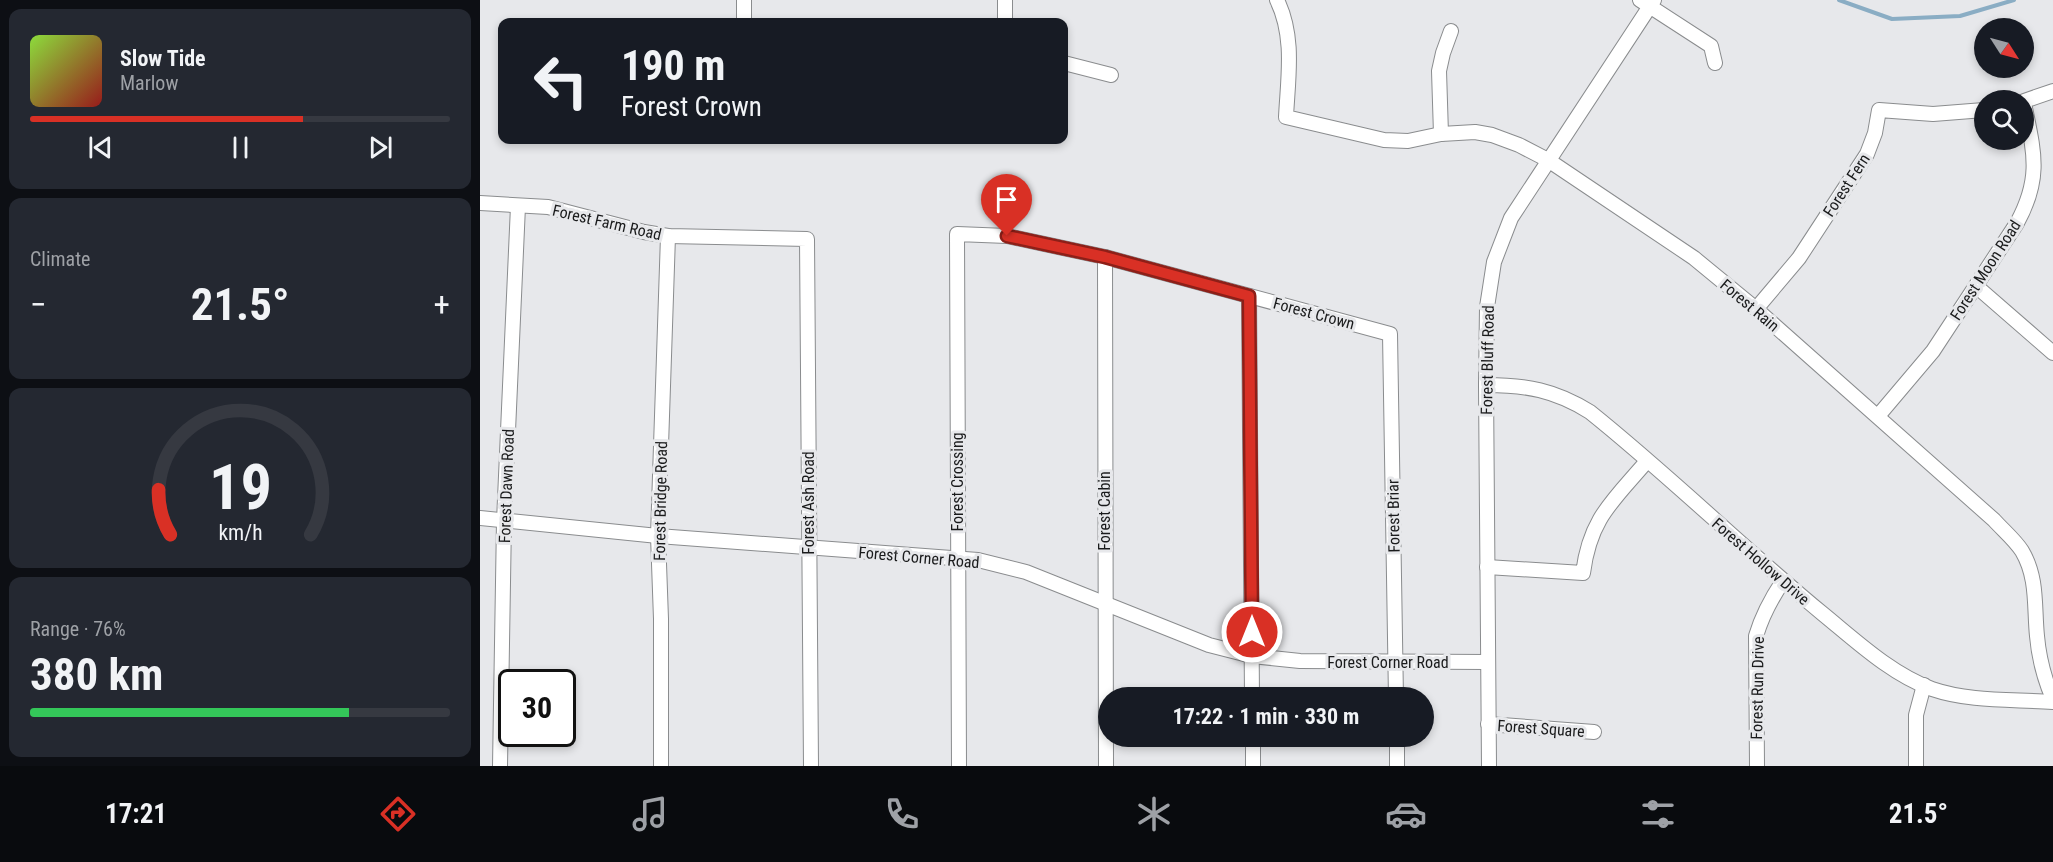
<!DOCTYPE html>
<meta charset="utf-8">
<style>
:root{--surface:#171b24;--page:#242831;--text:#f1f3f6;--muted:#9ea1a6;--line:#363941;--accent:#d93025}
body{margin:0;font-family:"Roboto Condensed",sans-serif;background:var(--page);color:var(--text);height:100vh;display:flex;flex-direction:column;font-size:22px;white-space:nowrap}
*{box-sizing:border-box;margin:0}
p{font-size:20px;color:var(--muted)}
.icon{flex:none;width:33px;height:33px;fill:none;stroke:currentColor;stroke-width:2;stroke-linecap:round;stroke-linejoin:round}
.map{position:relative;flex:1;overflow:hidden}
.drawer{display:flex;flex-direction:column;gap:9px;padding:9px;background:#0d0f14;width:480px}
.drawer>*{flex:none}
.banner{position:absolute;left:18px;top:18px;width:570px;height:126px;border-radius:12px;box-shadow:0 3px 9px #0003;background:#171b24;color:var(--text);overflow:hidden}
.needle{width:39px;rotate:126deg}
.fabs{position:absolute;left:1494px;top:18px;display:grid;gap:12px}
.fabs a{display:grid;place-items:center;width:60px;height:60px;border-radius:50%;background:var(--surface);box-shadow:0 3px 9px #0003;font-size:30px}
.speed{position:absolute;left:18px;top:669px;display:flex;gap:12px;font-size:30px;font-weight:700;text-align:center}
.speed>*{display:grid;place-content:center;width:78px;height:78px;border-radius:50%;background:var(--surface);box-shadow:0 3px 9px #0003;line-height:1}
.speed .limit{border:3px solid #111;border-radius:9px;background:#fff;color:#111}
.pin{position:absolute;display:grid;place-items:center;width:51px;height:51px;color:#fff;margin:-62px -26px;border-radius:50% 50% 50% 0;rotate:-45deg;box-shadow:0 0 6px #0007}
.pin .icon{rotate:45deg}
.me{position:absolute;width:66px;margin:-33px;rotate:0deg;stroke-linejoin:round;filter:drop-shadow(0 0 4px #0008)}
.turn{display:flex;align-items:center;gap:21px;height:126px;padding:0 24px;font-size:27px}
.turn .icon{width:78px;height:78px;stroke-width:2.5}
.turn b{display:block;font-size:42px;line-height:51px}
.big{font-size:45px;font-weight:700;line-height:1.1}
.drawer .card{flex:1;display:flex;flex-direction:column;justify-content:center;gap:9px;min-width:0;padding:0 21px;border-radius:12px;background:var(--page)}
.drawer .dial{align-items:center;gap:0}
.dial svg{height:156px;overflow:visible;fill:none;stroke:var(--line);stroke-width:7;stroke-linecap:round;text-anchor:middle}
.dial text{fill:var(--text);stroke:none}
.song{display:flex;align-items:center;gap:18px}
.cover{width:72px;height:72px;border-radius:9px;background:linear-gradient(135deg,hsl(90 70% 55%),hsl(0 70% 35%))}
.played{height:6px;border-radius:3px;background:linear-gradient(90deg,var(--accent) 65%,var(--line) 65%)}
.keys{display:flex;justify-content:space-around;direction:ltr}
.heat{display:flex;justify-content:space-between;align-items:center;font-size:33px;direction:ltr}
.charge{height:9px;border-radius:4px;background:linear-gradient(90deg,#34c759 76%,var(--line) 0)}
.trip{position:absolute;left:618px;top:687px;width:336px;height:60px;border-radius:30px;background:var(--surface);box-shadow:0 3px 9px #0003;font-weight:700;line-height:60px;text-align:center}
.tab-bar{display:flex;height:96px;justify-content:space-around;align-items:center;background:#090b0e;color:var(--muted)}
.tab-bar .icon{width:42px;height:42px}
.tab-bar .selected{color:var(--accent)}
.tab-bar b{font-size:27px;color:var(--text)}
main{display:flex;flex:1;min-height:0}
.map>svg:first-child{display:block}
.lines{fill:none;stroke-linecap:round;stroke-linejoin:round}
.stream{stroke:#8aadc4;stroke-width:4}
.minor-casing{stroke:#8a8c8e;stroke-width:16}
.minor{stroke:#fff;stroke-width:14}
.route-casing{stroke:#8d1f18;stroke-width:15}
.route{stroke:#d93025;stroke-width:10}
.labels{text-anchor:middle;stroke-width:6;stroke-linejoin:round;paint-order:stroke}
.street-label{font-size:16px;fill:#1a1b1c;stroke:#e7e8eb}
</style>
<main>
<section class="drawer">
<div class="card">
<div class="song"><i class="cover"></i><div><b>Slow Tide</b><p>Marlow</p></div></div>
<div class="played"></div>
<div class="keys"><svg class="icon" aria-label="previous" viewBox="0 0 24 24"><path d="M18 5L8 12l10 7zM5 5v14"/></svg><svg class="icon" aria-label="pause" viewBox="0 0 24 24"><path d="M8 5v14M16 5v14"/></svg><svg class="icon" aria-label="next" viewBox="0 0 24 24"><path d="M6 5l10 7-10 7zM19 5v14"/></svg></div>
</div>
<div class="card"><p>Climate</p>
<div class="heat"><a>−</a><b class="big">21.5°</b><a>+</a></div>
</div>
<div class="card dial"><svg viewBox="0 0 100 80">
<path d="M14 69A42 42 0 1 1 86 69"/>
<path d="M14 69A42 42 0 0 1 8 46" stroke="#d93025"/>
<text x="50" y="56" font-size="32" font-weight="700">19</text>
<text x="50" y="72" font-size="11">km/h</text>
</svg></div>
<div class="card"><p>Range · 76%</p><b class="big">380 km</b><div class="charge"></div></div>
</section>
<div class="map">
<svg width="1573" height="766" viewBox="0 0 1573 766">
<rect width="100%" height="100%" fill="#e7e8eb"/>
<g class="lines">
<!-- stream -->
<polyline class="stream" points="1359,0 1412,19 1480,16 1534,0"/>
<!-- minor casing -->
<g class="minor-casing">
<g id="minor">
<polyline points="264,0 264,22"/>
<path d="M797 0C815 37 808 77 806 117L904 140 928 141 961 134 995 132 1012 135 1039 145 1068 160 1214 258 1276 309 1514 520C1523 530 1535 540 1542 551 1558 578 1554 607 1557 636 1559 659 1564 678 1573 699"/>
<polyline points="1160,0 1231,46 1235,63"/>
<polyline points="525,22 525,0"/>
<polyline points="584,63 631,75"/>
<polyline points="1544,101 1573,91"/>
<polyline points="961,134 959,71 963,53 971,31"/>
<polyline points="0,203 68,207 164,232 188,236 327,239 331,766"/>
<polyline points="625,257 626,766"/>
<polyline points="1496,286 1573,353"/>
<polyline points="769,296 772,698"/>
<polyline points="1276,309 1319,258 1387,154 1395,133 1399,110 1453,114 1504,110"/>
<path d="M1006 385C1046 385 1075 390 1110 412 1190 476 1264 549 1343 614 1376 641 1411 674 1452 689 1490 702 1533 699 1573 702"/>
<path d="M1398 416 1453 351 1537 223C1562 177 1554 152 1544 103"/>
<polyline points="0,518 178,536 498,560 546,572 729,645 772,656 820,661 1007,662"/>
<path d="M1007 567 1103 573C1110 518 1133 501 1167 461"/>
<polyline points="1008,724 1114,732"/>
<polyline points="773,736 773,766"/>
<polyline points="917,736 917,766"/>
<polyline points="20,766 24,521 38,206"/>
<polyline points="181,766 181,619 178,536 188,236"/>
<polyline points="479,766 477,234 527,236 625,257 910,334 916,698"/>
<polyline points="1009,766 1006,385 1007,307 1014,262 1031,218 1174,0"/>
<path d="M1277 766 1276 636C1282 616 1291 599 1303 581"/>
<polyline points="1436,766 1436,715 1444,685"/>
</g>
</g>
<!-- minor -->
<use href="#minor" class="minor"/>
</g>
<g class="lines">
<!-- route casing -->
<g class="route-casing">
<polyline id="route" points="527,236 625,257 769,296 772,632"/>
</g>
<!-- route -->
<use href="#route" class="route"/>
</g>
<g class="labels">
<!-- street labels -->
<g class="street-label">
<text transform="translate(1366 185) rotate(-57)" y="6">Forest Fern</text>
<text transform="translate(127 222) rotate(13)" y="6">Forest Farm Road</text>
<text transform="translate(1505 270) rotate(-57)" y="6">Forest Moon Road</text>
<text transform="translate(1270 305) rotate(40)" y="6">Forest Rain</text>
<text transform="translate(834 313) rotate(15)" y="6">Forest Crown</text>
<text transform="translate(1007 360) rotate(-89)" y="6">Forest Bluff Road</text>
<text transform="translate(477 482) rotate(-90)" y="6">Forest Crossing</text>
<text transform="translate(26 486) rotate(-88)" y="6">Forest Dawn Road</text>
<text transform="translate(180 501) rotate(-89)" y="6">Forest Bridge Road</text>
<text transform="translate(328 503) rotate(-90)" y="6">Forest Ash Road</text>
<text transform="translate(624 511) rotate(-90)" y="6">Forest Cabin</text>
<text transform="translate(913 516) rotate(-91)" y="6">Forest Briar</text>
<text transform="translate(439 557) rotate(5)" y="6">Forest Corner Road</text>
<text transform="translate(1281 561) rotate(41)" y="6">Forest Hollow Drive</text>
<text x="908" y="668">Forest Corner Road</text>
<text transform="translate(1277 688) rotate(-89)" y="6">Forest Run Drive</text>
<text transform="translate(1061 728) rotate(4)" y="6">Forest Square</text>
</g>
</g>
</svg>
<div class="fabs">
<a><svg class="needle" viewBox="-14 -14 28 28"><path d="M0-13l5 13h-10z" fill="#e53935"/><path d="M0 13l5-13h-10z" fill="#9ea1a6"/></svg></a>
<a><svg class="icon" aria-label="search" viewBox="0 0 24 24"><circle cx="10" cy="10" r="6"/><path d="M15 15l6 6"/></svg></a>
</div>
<div class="speed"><div class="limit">30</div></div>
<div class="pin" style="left:527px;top:236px;background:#d93025"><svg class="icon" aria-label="arrive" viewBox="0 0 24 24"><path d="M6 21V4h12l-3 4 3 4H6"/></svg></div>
<svg class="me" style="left:772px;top:632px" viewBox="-20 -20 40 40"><circle r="17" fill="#d93025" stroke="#fff" stroke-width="3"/><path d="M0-11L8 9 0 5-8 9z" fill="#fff"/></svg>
<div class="trip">17:22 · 1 min · 330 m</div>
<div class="banner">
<div class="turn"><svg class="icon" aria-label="left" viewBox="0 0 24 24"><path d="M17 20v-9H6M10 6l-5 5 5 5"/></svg><div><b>190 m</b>Forest Crown</div></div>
</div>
</div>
</main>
<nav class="tab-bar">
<b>17:21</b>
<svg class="icon selected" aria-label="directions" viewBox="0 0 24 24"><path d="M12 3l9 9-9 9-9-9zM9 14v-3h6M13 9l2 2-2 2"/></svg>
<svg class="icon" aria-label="music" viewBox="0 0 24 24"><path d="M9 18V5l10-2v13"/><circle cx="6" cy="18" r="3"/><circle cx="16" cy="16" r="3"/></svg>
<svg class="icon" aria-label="phone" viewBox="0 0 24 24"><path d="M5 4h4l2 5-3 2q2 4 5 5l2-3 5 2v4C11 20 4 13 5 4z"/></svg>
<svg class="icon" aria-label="climate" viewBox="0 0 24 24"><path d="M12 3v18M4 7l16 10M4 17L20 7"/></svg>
<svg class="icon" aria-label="car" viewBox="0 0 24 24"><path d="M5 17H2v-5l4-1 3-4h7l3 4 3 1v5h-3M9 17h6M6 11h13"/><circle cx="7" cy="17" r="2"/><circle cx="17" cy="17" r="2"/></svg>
<svg class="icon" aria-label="filters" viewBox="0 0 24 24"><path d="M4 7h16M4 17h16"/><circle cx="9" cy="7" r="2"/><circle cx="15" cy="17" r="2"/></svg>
<b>21.5°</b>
</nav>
